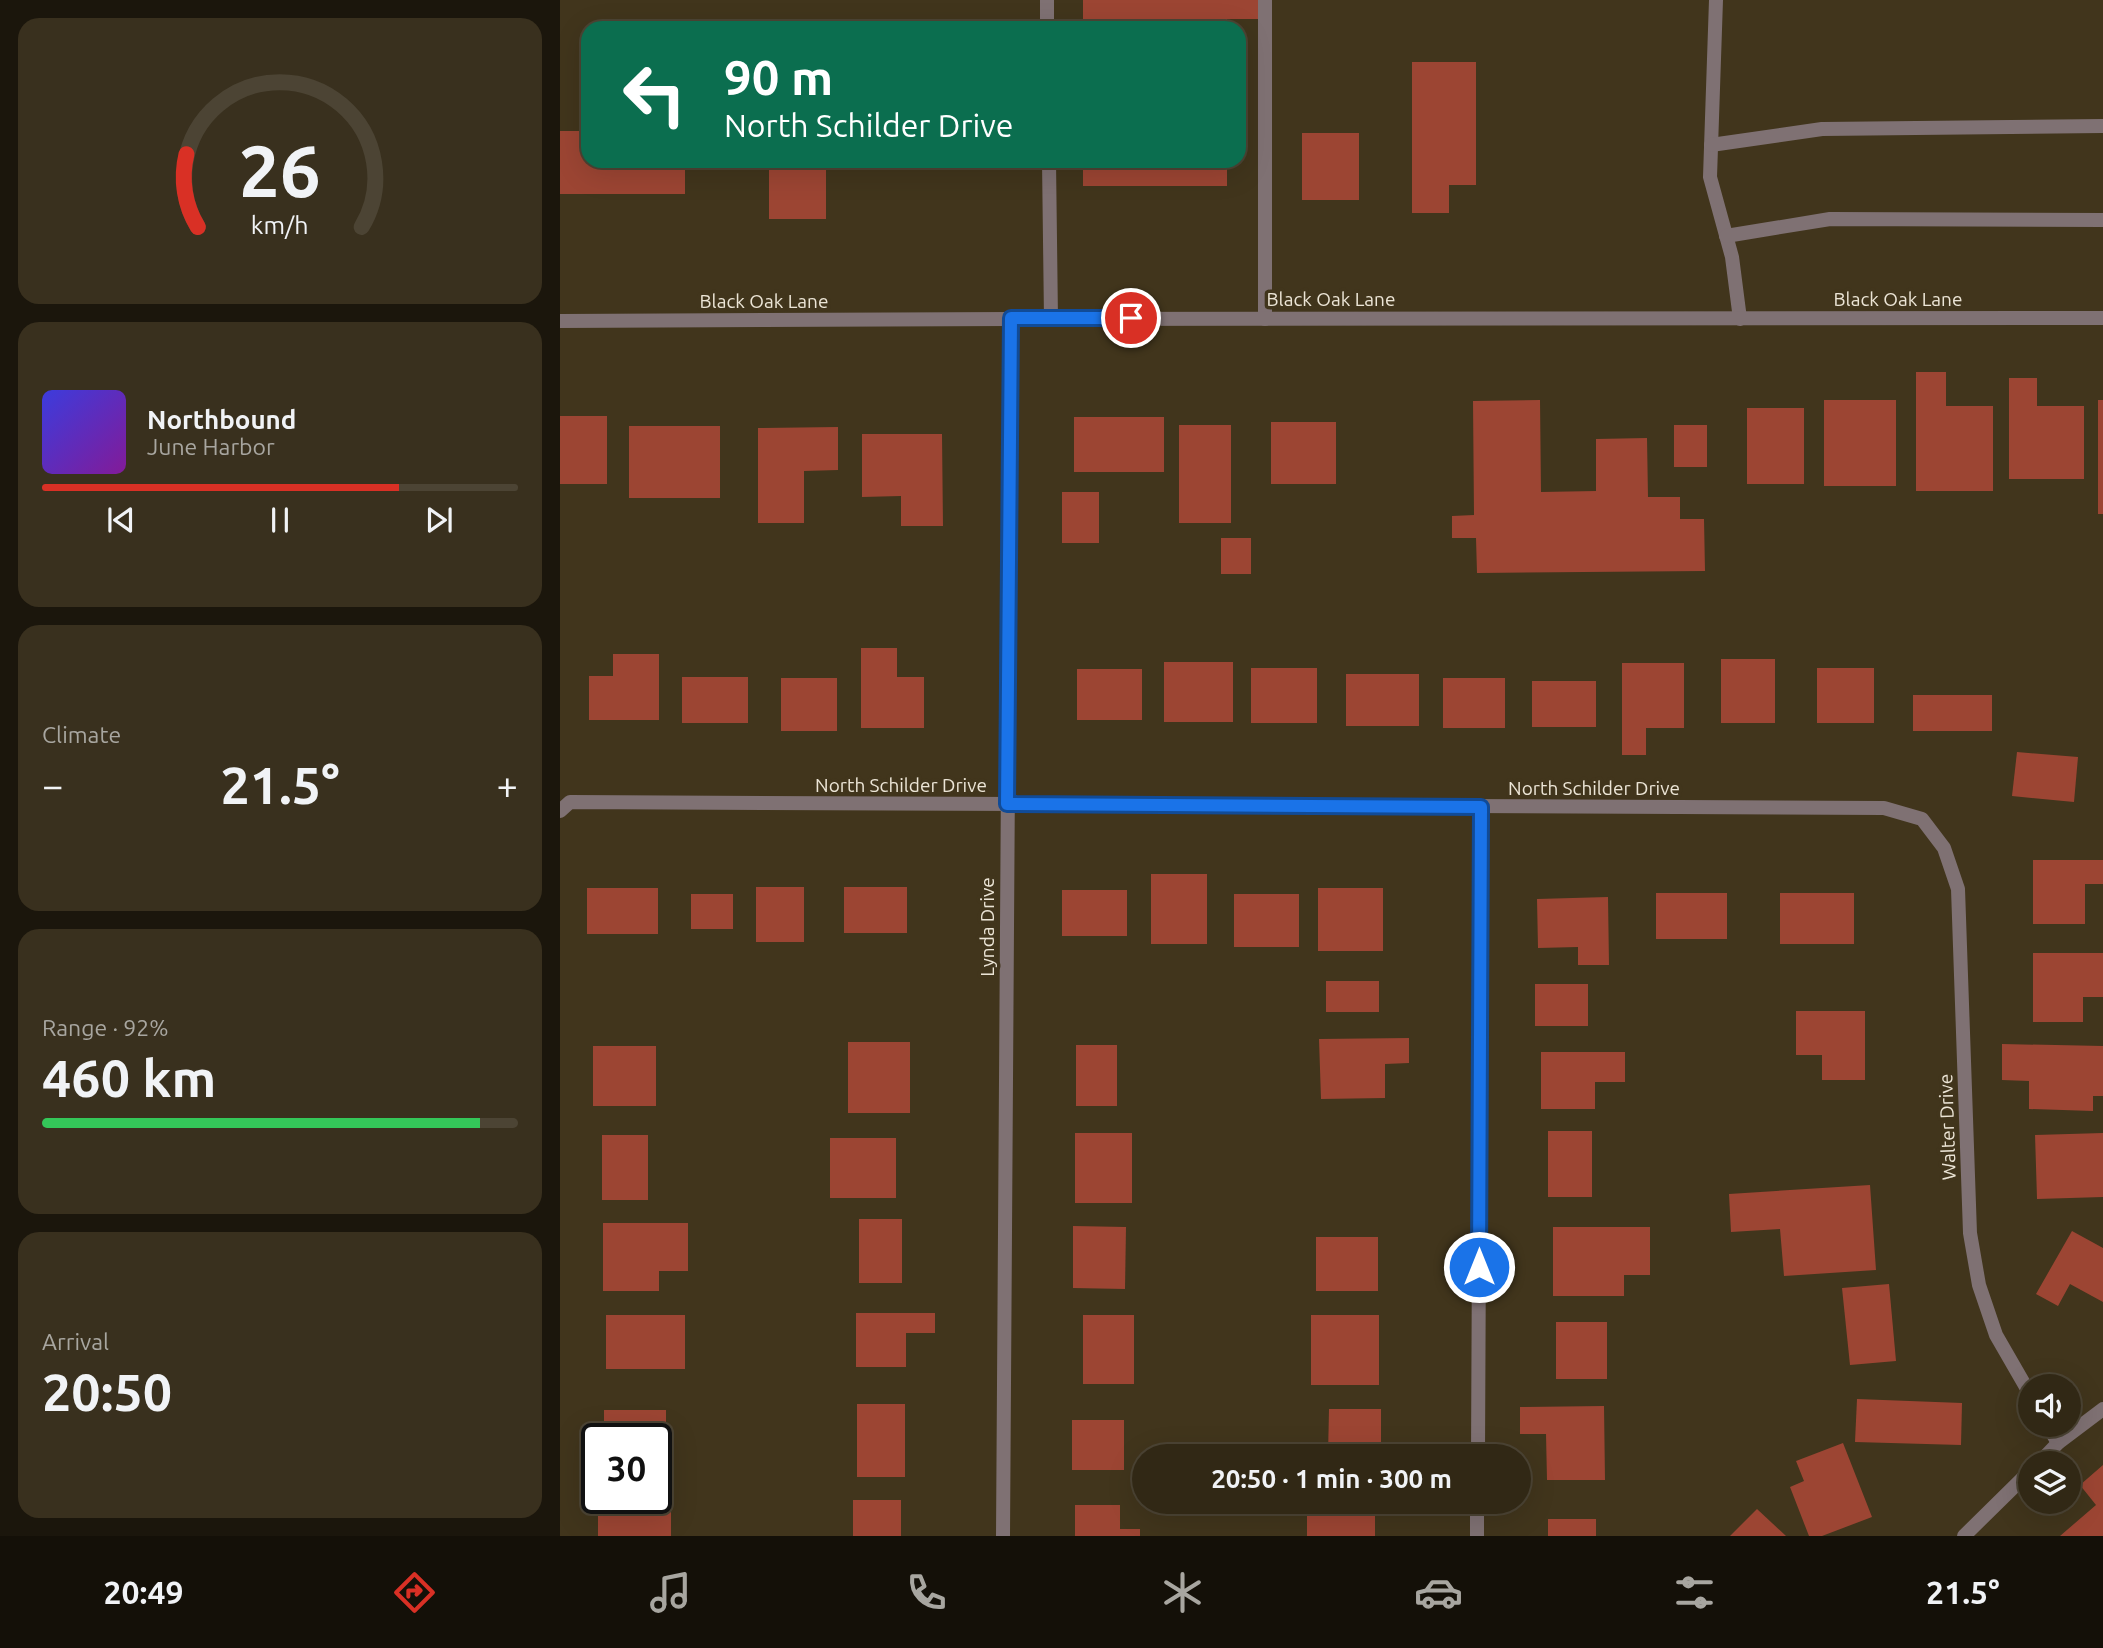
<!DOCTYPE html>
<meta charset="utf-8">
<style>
:root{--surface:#312815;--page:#39301e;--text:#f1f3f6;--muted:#a8a6a0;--line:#4c4434;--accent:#d93025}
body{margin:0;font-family:Ubuntu,sans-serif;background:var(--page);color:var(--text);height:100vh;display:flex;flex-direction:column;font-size:26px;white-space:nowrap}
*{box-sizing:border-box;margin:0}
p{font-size:23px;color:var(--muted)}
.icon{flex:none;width:38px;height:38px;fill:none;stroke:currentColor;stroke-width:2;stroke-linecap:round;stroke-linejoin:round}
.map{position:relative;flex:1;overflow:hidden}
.sheet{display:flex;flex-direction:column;gap:18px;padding:18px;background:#1b160c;width:560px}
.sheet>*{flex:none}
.top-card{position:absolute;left:21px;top:21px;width:665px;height:147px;border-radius:21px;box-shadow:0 7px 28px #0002,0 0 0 2px var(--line);background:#0b6e4f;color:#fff;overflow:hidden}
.controls{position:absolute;left:1458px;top:1374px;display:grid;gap:14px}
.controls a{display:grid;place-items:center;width:63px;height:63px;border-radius:50%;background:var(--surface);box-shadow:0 7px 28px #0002,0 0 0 2px var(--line);font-size:35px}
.speed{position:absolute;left:21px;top:1423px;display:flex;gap:14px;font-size:35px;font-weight:700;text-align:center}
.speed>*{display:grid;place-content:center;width:91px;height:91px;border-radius:50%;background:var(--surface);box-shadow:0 7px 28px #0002,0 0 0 2px var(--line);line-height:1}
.speed .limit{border:4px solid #111;border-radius:10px;background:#fff;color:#111}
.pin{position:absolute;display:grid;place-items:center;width:60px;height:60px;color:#fff;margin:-30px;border:4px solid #fff;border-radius:50%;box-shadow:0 2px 7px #0007}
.me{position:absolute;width:77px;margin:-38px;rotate:0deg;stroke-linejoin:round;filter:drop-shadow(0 0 5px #0008)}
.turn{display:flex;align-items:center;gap:24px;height:147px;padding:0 28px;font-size:32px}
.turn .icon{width:91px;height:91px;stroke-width:2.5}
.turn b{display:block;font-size:49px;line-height:60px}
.big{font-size:52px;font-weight:700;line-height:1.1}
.sheet .card{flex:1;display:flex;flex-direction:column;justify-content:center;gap:10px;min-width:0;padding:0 24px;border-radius:21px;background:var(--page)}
.sheet .dial{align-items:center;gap:0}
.dial svg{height:182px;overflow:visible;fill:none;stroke:var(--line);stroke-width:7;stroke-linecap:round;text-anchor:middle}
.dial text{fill:var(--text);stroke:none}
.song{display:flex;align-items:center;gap:21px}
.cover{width:84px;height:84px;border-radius:10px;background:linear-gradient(135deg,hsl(240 70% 55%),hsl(290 70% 35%))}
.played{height:7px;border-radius:4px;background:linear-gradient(90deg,var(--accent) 75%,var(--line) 75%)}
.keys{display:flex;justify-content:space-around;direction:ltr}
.heat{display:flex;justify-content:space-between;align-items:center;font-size:38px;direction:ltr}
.charge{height:10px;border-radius:5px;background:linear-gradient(90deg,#34c759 92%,var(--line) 0)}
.trip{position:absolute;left:572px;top:1444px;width:399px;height:70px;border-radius:35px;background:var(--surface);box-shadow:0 7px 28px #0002,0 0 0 2px var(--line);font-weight:700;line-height:70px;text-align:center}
.dock{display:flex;height:112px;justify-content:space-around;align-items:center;background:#141008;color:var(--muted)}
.dock .icon{width:49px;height:49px}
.dock .current{color:var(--accent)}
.dock b{font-size:32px;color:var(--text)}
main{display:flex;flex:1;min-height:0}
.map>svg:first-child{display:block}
.building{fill:#9c4533}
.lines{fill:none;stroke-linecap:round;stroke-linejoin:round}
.service{stroke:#7f7173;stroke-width:14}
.minor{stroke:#7f7173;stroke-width:14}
.route-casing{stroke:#114b97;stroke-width:18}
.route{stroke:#1a73e8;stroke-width:12}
.labels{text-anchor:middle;stroke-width:7;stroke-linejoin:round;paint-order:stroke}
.street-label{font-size:19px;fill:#ece5d6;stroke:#41351c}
</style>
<main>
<section class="sheet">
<div class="card dial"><svg viewBox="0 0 100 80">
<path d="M14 69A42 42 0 1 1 86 69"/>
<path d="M14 69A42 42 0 0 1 9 37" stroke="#d93025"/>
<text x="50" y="56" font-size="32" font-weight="700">26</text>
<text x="50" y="72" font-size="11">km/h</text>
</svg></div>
<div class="card">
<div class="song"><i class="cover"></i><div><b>Northbound</b><p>June Harbor</p></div></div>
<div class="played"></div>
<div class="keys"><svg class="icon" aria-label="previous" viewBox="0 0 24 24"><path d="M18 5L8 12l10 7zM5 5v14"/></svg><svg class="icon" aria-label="pause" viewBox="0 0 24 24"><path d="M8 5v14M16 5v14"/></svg><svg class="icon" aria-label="next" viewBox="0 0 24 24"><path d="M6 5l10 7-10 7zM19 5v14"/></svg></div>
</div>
<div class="card"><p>Climate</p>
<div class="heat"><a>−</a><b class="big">21.5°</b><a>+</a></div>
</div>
<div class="card"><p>Range · 92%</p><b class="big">460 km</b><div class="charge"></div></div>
<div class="card"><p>Arrival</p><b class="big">20:50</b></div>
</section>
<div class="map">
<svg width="1543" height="1536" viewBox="0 0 1543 1536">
<rect width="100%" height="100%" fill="#41351c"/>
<!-- building -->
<g class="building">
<polygon points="523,0 699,0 699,19 667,19 667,28 523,28"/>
<polygon points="852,62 916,62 916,185 889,185 889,213 852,213"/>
<polygon points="0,131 28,131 28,161 125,161 125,194 0,194"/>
<rect x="742" y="133" width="57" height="67"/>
<rect x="523" y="161" width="144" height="25"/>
<rect x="209" y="170" width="57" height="49"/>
<polygon points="1356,372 1386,372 1386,406 1433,406 1433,491 1356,491"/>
<polygon points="1449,378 1477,378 1477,406 1524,406 1524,479 1449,479"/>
<polygon points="980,400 981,492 1036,491 1036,439 1087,438 1088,497 1120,497 1120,519 1144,519 1145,571 917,573 916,538 892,538 892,516 914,515 913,401"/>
<rect x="1264" y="400" width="72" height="86"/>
<rect x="1538" y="400" width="5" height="114"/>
<rect x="1187" y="408" width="57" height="76"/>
<rect x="0" y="416" width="47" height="68"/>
<rect x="514" y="417" width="90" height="55"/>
<rect x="711" y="422" width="65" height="62"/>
<rect x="619" y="425" width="52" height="98"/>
<rect x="1114" y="425" width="33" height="42"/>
<rect x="69" y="426" width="91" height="72"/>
<polygon points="278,427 278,470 244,471 244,523 198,523 198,428"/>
<polygon points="302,434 382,434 383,526 341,526 341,496 302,497"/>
<rect x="502" y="492" width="37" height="51"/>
<rect x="661" y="538" width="30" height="36"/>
<polygon points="301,648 337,648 337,677 364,677 364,728 301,728"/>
<polygon points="53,654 99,654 99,720 29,720 29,676 53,676"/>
<rect x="1161" y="659" width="54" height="64"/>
<rect x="604" y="662" width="69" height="60"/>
<polygon points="1062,663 1124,663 1124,728 1086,728 1086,755 1062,755"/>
<rect x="691" y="668" width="66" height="55"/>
<rect x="1257" y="668" width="57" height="55"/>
<rect x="517" y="669" width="65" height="51"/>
<rect x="786" y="674" width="73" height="52"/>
<rect x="122" y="677" width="66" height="46"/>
<rect x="221" y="678" width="56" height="53"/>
<rect x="883" y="678" width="62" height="50"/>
<rect x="972" y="681" width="64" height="46"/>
<rect x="1353" y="695" width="79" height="36"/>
<polygon points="1457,752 1518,757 1514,802 1452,796"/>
<polygon points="1473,860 1543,860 1543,884 1525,884 1525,924 1473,924"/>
<rect x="591" y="874" width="56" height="70"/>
<rect x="196" y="887" width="48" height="55"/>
<rect x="284" y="887" width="63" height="46"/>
<rect x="27" y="888" width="71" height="46"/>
<rect x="758" y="888" width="65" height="63"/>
<rect x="502" y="890" width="65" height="46"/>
<rect x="1096" y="893" width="71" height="46"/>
<rect x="1220" y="893" width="74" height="51"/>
<rect x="131" y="894" width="42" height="35"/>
<rect x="674" y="894" width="65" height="53"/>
<polygon points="1048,897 1049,965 1018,965 1018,947 978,948 977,899"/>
<polygon points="1473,953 1543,953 1543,997 1523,997 1523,1022 1473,1022"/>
<rect x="766" y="981" width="53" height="31"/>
<rect x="975" y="984" width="53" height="42"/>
<polygon points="1236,1011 1305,1011 1305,1080 1262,1080 1262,1055 1236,1055"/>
<polygon points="849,1038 849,1063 825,1064 825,1098 761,1099 759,1039"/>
<rect x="288" y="1042" width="62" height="71"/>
<polygon points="1442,1044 1543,1046 1543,1096 1533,1096 1533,1111 1469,1109 1469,1081 1442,1080"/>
<rect x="516" y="1045" width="41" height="61"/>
<rect x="33" y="1046" width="63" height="60"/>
<polygon points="981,1052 1065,1052 1065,1082 1035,1082 1035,1109 981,1109"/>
<rect x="988" y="1131" width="44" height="66"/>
<rect x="515" y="1133" width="57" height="70"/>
<polygon points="1543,1133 1543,1197 1477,1199 1475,1135"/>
<rect x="42" y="1135" width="46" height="65"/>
<rect x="270" y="1138" width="66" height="60"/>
<polygon points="1310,1185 1316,1270 1224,1276 1220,1229 1171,1232 1169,1194"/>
<rect x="299" y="1219" width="43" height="64"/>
<polygon points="43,1223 128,1223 128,1271 99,1271 99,1291 43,1291"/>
<polygon points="513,1226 566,1227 565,1289 513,1288"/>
<polygon points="993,1227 1090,1227 1090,1275 1064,1275 1064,1296 993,1296"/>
<polygon points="1512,1231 1543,1248 1543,1302 1510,1284 1498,1306 1476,1294"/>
<rect x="756" y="1237" width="62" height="54"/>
<polygon points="1329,1284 1336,1361 1290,1365 1282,1288"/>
<polygon points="296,1313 375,1313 375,1333 346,1333 346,1367 296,1367"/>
<rect x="46" y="1315" width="79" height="54"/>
<rect x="523" y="1315" width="51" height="69"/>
<rect x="751" y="1315" width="68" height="70"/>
<rect x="996" y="1322" width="51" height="57"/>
<polygon points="1297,1399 1402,1403 1401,1445 1295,1442"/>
<rect x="297" y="1404" width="48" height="73"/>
<polygon points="1044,1406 1045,1480 987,1480 986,1434 960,1434 960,1407"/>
<polygon points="769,1409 821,1409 821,1456 768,1456"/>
<polygon points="44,1410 106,1410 106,1472 96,1472 96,1438 44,1438"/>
<rect x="512" y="1420" width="52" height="50"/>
<polygon points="1283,1443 1312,1517 1262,1536 1249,1536 1230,1487 1244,1481 1236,1461"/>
<polygon points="1543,1465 1543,1536 1500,1536 1536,1505 1520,1485"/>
<rect x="38" y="1498" width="73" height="38"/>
<rect x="293" y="1500" width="48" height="36"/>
<rect x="747" y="1503" width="68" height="33"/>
<polygon points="515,1505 560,1505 560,1529 580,1529 580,1536 515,1536"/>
<polygon points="1197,1509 1226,1536 1170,1536"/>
<rect x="988" y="1519" width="48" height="17"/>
</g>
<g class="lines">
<!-- service -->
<g class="service">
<polyline points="487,0 487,28"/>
<polyline points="1156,0 1150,177 1172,257 1180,319"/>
<polyline points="1151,145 1262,129 1543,126"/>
<polyline points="489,161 491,319"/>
<polyline points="1166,236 1270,219 1543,220"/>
<polyline points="705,319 705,0"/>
</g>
<!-- minor -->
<g class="minor">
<polyline points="0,321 451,319 1543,318"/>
<polyline points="0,811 10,802 1324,808 1362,819 1384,848 1398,889 1410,1233 1419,1285 1436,1335 1470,1394"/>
<polyline points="1487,1424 1498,1443"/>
<polyline points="918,1456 921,807"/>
<polyline points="1479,1463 1498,1443 1543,1409"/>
<polyline points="443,1536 451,319"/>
<polyline points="917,1536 917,1502"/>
<polyline points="1404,1536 1470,1471"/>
</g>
</g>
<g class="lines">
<!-- route casing -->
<g class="route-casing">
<polyline id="route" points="571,318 451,318 447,804 921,807 919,1267"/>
</g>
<!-- route -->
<use href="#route" class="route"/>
</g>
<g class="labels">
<!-- street labels -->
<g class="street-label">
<text x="771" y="306">Black Oak Lane</text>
<text x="1338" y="306">Black Oak Lane</text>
<text x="204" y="308">Black Oak Lane</text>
<text x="341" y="792">North Schilder Drive</text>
<text x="1034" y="795">North Schilder Drive</text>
<text transform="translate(427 927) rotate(-90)" y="7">Lynda Drive</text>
<text transform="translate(1387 1127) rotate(-92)" y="7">Walter Drive</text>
</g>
</g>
</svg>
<div class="controls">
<a><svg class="icon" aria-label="sound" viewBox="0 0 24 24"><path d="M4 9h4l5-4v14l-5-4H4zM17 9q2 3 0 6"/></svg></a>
<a><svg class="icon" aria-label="layers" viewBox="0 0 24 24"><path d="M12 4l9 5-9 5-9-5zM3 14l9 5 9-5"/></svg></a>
</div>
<div class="speed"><div class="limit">30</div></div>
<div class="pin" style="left:571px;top:318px;background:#d93025"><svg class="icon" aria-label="arrive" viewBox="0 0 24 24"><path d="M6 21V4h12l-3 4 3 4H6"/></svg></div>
<svg class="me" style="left:919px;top:1267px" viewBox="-20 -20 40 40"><circle r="17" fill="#1a73e8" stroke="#fff" stroke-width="3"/><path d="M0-11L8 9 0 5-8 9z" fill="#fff"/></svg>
<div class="trip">20:50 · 1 min · 300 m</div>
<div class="top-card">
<div class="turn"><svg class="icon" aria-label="left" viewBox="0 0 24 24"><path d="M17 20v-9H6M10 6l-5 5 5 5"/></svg><div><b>90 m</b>North Schilder Drive</div></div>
</div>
</div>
</main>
<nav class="dock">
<b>20:49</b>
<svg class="icon current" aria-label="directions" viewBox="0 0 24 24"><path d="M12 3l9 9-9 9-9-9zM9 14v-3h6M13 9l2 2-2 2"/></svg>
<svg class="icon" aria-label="music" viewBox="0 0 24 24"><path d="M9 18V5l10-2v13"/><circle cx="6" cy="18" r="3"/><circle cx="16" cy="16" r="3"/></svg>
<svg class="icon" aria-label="phone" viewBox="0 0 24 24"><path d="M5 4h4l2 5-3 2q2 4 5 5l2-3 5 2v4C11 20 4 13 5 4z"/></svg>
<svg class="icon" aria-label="climate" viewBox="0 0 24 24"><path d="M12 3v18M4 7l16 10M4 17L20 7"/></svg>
<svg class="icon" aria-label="car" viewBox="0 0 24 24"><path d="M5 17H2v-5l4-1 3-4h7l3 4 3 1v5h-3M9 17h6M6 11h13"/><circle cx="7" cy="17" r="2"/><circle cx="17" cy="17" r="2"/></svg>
<svg class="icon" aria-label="filters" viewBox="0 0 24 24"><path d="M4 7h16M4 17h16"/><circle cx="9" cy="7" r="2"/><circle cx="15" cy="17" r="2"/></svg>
<b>21.5°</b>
</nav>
